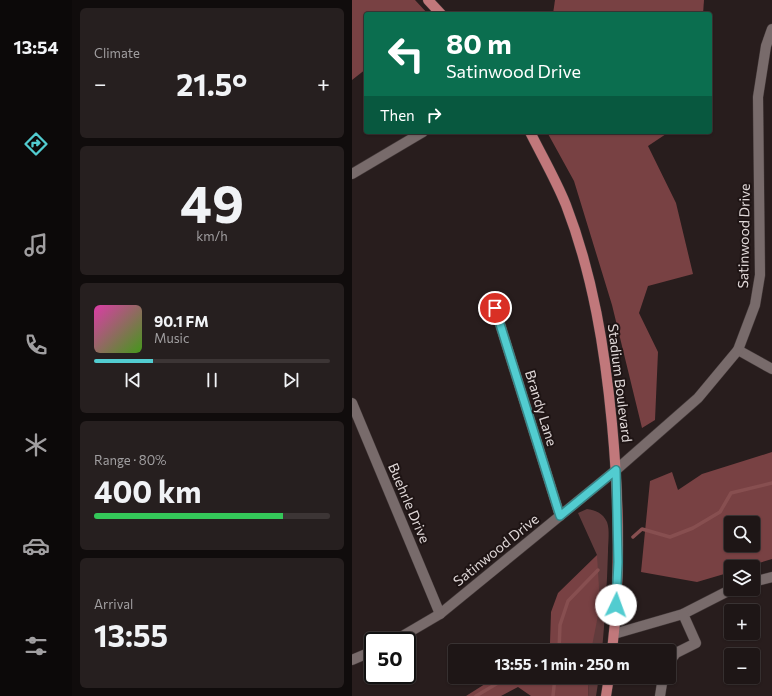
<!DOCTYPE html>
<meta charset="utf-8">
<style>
:root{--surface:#1e1616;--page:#261f1f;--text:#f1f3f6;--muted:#a19fa1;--line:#3c3535;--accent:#52ccd0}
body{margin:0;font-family:Commissioner,sans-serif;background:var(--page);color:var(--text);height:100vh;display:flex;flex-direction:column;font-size:15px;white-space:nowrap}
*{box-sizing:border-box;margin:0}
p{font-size:13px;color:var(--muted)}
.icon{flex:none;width:22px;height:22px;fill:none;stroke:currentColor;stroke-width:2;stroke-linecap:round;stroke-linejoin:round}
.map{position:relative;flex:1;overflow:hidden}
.details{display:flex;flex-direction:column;gap:8px;padding:8px;background:#100c0c;width:280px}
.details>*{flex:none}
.banner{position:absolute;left:12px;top:12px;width:348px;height:122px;border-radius:4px;box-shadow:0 1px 3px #0004,0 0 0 1px var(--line);background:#0b6e4f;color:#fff;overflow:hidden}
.fabs{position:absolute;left:372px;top:516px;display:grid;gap:8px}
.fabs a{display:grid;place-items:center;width:36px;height:36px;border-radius:4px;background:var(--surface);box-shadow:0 1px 3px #0004,0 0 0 1px var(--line);font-size:20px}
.speed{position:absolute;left:12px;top:632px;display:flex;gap:8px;font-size:20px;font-weight:700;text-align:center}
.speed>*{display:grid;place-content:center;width:52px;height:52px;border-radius:50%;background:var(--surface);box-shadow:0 1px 3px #0004,0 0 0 1px var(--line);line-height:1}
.speed .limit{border:2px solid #111;border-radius:6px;background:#fff;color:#111}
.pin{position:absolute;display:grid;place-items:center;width:34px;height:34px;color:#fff;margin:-17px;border:2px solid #fff;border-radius:50%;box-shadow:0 1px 4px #0007}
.me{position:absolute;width:44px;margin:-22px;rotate:3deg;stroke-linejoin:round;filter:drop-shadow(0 0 3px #0008)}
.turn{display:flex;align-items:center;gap:14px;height:84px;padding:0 16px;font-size:18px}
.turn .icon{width:52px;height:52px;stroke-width:2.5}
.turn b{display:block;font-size:28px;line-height:34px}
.then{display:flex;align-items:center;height:38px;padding:0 16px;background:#0003;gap:8px;font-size:15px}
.big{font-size:30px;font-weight:700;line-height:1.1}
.details .widget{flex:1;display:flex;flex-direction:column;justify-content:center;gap:6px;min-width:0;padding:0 14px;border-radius:6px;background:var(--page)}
.details .dial{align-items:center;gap:0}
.dial b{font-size:52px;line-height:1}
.song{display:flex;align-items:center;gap:12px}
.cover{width:48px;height:48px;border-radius:6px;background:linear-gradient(135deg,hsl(320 70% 55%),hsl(100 70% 35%))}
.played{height:4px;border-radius:2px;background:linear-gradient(90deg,var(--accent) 25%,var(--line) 25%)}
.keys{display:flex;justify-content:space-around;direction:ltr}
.heat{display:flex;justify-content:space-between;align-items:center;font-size:22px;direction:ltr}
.charge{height:6px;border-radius:3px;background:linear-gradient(90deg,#34c759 80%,var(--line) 0)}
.trip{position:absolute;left:96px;top:644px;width:228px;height:40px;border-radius:4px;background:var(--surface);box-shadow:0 1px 3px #0004,0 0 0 1px var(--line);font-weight:700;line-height:40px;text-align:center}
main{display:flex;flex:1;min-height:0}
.tab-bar{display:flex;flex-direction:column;width:72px;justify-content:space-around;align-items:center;background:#0c0909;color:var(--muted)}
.tab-bar .icon{width:28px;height:28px}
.tab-bar .on{color:var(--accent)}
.tab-bar b{font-size:18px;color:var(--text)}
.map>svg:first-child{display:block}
.green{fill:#613b3c}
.forest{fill:#784143;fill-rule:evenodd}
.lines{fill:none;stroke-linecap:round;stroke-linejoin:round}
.stream{stroke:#874f50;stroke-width:3.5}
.minor-casing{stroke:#433939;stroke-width:11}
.major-casing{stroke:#433939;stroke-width:11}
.minor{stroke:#786b6b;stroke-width:10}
.major{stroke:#c1787b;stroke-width:10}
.route-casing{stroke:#358587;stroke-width:10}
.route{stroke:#52ccd0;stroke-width:7}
.labels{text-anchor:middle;stroke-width:4;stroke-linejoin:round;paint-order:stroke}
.street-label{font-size:14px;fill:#e0d8d8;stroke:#1e1414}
</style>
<main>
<nav class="tab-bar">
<b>13:54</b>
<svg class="icon on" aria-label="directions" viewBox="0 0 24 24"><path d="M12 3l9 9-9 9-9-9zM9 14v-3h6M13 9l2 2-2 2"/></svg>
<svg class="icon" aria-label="music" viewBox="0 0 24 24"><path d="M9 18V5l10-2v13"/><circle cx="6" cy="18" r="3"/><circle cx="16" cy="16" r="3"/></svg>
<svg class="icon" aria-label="phone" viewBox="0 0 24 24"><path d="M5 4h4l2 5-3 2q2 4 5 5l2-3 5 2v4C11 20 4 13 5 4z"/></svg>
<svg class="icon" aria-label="climate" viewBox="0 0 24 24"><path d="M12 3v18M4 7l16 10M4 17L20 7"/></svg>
<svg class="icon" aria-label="car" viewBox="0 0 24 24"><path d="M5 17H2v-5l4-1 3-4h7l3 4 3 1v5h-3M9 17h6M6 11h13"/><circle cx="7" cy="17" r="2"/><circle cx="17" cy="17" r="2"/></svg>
<svg class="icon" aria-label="filters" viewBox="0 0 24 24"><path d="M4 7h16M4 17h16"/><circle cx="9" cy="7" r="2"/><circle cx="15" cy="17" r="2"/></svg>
</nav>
<section class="details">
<div class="widget"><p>Climate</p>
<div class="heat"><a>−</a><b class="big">21.5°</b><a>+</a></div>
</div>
<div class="widget dial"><b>49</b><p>km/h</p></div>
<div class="widget">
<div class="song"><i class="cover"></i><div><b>90.1 FM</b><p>Music</p></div></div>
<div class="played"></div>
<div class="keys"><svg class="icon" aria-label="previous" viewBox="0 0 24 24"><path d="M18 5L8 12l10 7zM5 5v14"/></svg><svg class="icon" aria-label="pause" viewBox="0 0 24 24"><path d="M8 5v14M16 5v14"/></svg><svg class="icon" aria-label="next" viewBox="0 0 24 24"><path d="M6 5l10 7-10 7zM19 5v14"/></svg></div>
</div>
<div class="widget"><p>Range · 80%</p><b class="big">400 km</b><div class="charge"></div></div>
<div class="widget"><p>Arrival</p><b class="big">13:55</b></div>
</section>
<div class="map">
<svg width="420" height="696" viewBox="0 0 420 696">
<rect width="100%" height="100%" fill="#281d1d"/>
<!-- green -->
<g class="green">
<path d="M235 509C243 510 251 513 255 522 258 530 256 543 256 552 255 585 253 618 250 651H239L245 555 226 513Z"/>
<polygon points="237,677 247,677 244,696 236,696"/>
</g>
<!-- forest -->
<g class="forest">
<polygon points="0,0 63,0 76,14 14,14 14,69 0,80"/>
<polygon points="203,0 352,0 351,14 201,14"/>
<polygon points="195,132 317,132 296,146 324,203 341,274 296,286 287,313 306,352 303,420 290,428 260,305 222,181"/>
<path d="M420 452V559L394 567H379V572L345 582 289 572 298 481 320 472 326 490 350 474ZM379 523H401V545H379Z"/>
<polygon points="245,555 248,605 239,651 186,651 198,643 199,612 206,593"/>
<polygon points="144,677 237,677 236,696 179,696 166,687 149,696 114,696"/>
</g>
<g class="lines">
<!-- stream -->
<g class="stream">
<polyline points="281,537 290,529 318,537 341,528 368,512 379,493 420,483"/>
<polyline points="207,651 208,625 216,601 246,570"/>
<polyline points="124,696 156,677"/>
<polyline points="201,696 203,677"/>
</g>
<!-- minor casing -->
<g class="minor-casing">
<g id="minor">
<polyline points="0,174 71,132"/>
<polyline points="143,308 208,516"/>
<polyline points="386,350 420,369"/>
<polyline points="0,403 88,614"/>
<polyline points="401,582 420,577"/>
<polyline points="262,634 331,614 380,589"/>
<polyline points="42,641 88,614 264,470 346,398 386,350 403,305 408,275 406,97 414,46 420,29"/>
<polyline points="0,660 21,651"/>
<polyline points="317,662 324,653 344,643 331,614"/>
<polyline points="308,696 311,677"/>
</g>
</g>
<!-- major casing -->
<g class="major-casing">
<g id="major">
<polyline points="76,0 89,14"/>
<path d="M178 132C190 156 204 180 214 205 241 275 253 350 260 424 267 499 269 576 260 651"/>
<polyline points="254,696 257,677"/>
</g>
</g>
<!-- minor -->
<use href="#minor" class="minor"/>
<!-- major -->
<use href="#major" class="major"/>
</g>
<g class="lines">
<!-- route casing -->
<g class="route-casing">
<polyline id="route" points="143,308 208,516 264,470 266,562 264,605"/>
</g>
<!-- route -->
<use href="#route" class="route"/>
</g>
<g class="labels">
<!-- street labels -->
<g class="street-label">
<text transform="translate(392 236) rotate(-89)" y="5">Satinwood Drive</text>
<text transform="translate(268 383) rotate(83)" y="5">Stadium Boulevard</text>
<text transform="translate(189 408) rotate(73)" y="5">Brandy Lane</text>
<text transform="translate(57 503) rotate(67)" y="5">Buehrle Drive</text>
<text transform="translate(144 550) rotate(-39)" y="5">Satinwood Drive</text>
</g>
</g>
</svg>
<div class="fabs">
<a><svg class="icon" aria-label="search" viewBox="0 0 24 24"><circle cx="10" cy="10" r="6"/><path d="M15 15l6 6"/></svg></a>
<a><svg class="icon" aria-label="layers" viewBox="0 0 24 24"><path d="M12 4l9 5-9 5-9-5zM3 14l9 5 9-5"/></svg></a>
<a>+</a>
<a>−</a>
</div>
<div class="speed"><div class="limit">50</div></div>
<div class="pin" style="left:143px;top:308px;background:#d93025"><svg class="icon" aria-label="arrive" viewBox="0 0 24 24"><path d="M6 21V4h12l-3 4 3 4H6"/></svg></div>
<svg class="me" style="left:264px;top:605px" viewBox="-20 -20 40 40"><circle r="19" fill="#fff"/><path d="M0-13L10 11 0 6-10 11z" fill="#52ccd0"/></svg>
<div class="trip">13:55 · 1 min · 250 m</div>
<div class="banner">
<div class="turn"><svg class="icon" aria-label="left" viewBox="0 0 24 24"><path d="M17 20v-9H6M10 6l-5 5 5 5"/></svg><div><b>80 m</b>Satinwood Drive</div></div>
<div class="then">Then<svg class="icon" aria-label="right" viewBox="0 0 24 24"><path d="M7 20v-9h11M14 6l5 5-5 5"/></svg></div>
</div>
</div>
</main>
